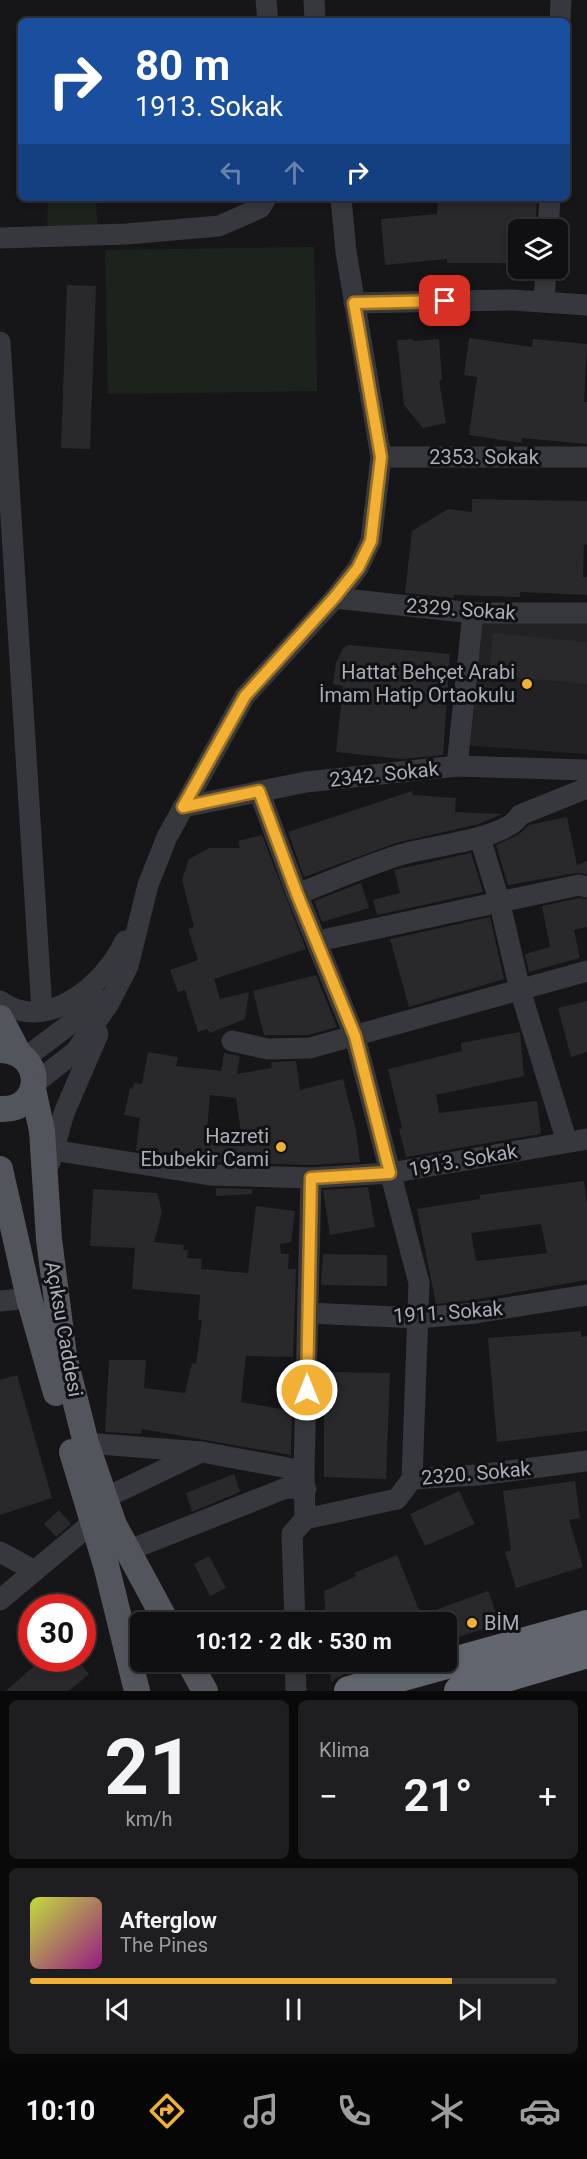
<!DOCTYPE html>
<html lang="tr">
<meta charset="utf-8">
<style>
:root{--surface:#101012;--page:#1e1e20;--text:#f1f3f6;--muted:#9c9d9f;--line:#303032;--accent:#f2b134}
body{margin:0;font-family:Roboto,sans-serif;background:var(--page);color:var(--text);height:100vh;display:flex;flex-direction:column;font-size:22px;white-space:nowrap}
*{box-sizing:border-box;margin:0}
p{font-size:20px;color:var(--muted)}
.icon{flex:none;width:33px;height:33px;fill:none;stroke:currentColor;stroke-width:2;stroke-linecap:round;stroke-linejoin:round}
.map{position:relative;height:1691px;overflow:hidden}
.details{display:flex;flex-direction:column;gap:9px;padding:9px;background:#09090a;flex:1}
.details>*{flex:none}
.hud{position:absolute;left:18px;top:18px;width:552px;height:183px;border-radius:9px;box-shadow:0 3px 9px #0003,0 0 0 2px var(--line);background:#1a4fa0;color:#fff;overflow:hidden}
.controls{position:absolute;left:508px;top:219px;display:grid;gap:12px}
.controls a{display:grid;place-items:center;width:60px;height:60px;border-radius:9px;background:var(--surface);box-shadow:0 3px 9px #0003,0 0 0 2px var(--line);font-size:30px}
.speed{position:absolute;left:18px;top:1594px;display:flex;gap:12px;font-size:30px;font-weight:700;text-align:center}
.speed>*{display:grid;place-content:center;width:78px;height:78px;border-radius:50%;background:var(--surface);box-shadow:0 3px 9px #0003,0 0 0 2px var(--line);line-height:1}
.speed .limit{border:9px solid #d22;background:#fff;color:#111}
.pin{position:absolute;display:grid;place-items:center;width:51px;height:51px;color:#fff;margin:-26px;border-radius:12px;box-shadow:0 3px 9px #0006}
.me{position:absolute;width:66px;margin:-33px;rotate:0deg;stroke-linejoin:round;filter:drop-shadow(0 0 4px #0008)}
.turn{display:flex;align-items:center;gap:21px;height:126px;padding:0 18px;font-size:27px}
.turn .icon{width:78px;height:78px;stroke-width:2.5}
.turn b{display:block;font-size:42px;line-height:51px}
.lanes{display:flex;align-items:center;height:57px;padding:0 18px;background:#0003;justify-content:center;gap:30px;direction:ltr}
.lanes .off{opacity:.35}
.big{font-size:45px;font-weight:700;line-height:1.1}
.details .tile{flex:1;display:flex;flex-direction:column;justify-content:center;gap:9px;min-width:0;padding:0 21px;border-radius:9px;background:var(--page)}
.details .dial{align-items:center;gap:0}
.dial b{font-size:78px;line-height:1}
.song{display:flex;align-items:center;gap:18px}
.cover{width:72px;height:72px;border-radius:9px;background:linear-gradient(135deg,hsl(70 70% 55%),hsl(310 70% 35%))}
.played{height:6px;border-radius:3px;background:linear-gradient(90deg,var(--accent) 80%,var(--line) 80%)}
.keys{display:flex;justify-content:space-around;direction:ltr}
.heat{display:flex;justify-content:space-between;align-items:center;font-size:33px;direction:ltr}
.details .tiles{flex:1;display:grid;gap:9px;grid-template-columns:1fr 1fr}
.tile:last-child{grid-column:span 2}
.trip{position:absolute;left:130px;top:1612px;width:327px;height:60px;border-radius:9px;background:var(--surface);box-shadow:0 3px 9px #0003,0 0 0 2px var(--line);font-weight:700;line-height:60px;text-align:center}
.tab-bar{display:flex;height:96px;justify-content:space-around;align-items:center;background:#060607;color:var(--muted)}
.tab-bar .icon{width:42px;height:42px}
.tab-bar .on{color:var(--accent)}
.tab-bar b{font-size:27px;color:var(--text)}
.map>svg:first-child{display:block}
.built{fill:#222225}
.green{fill:#1c231d}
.building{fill:#29292c;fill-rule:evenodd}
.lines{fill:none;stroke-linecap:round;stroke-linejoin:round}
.minor{stroke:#37383d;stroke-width:21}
.major{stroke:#53555c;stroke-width:26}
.highway{stroke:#63666e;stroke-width:30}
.route-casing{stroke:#9d7322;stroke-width:15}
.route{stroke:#f2b134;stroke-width:10}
.poi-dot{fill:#f2b134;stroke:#111113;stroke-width:2}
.labels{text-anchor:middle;stroke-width:6;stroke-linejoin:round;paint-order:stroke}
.street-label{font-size:20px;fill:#a8adb8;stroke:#111113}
.poi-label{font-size:20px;fill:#a8adb8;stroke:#111113;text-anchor:end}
</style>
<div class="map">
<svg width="587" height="1691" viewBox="0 0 587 1691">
<rect width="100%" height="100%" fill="#161618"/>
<!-- built -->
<polygon class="built" points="473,613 587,623 587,754 461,745"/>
<!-- green -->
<g class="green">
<polygon points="48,202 96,202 98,231 47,232"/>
<polygon points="314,247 317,391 108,394 105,250"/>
</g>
<!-- building -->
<g class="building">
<polygon points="438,198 537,198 535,230 519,230 519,263 447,263 447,259 385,265 381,219 437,214"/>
<polygon points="67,285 96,286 90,449 61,448"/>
<polygon points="469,338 532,347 533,339 587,344 584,402 587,402 587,444 522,438 522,443 469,435 477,377 464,375"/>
<polygon points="413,339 414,341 439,339 442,380 439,380 446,423 423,428 404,405 397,340"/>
<polygon points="472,499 587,501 587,545 584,544 583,577 587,577 587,595 520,592 520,597 454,595 454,598 405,593 412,531 448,509 472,512"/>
<polygon points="493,633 587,642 587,684 489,675"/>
<polygon points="348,645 450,654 443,755 402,759 336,752 343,686 333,684 336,663 343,648"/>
<polygon points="412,791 413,795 456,798 455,812 502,814 479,824 396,843 304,877 288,832"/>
<polygon points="567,817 577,865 587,861 587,874 576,873 508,885 496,845 518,835 529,825"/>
<polygon points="262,835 306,949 214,979 220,999 249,992 245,1019 210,1033 207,1029 198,1032 185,990 178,992 170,970 198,960 188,929 194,927 182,880 189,859 209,848 240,848 238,841"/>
<polygon points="471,853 483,892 377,915 373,900 400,893 394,870"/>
<polygon points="361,883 369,908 322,922 314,901"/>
<polygon points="579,898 587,899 587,927 574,930 580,958 529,972 525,954 550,947 542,906"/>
<polygon points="490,917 504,979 409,1007 390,939"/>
<polygon points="316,975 337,1027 308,1035 264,1035 253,991"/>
<polygon points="587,1001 587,1052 571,1057 558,1008"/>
<polygon points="520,1032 524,1076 436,1095 439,1113 537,1101 541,1134 406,1157 399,1129 402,1128 388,1069 462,1051 461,1043"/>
<path d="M148 1052 178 1057 176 1066 221 1071 224 1053 240 1056 237 1074 272 1068 271 1062 296 1061 300 1090 343 1079 356 1130 360 1162 311 1165 214 1162 215 1157H185L136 1150 140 1118 124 1115 130 1088 133 1089 134 1083 142 1084ZM210 1095 236 1098 241 1132 207 1130Z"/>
<path d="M584 1181 587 1204V1280L473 1300 436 1304 417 1209 480 1199V1195ZM541 1224 547 1253 476 1261 471 1233Z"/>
<polygon points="368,1187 375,1227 330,1235 323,1190"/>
<polygon points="216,1188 252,1189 252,1194 216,1196"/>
<polygon points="93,1189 157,1193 162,1212 154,1242 184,1245 183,1250 188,1250 187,1258 202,1259 201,1269 248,1273 256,1206 295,1211 291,1242 280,1244 281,1254 289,1254 288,1269 296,1269 293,1357 246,1356 241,1402 292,1411 291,1455 142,1429 141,1434 105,1432 109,1360 146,1360 144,1388 185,1393 192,1363 196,1364 202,1320 198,1320 200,1295 132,1289 135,1248 90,1246"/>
<polygon points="323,1254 387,1255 387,1286 321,1285"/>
<polygon points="581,1331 581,1337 587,1336 587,1431 497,1442 488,1338"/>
<polygon points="324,1372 390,1373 386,1479 324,1477"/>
<polygon points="17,1375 52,1498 0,1515 0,1380"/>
<polygon points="234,1474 240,1492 192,1512 186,1493"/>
<polygon points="575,1481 580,1518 569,1520 583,1567 516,1588 505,1552 511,1550 503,1491"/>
<polygon points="459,1491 475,1524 425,1546 410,1514"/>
<polygon points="59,1510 71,1524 56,1537 44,1524"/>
<polygon points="397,1555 421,1615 488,1591 500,1623 447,1641 447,1623 326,1623 324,1591 356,1576 354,1573"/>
<polygon points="209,1556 226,1588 210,1596 194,1564"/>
<polygon points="42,1659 76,1659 89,1674 69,1691 6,1691"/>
<polygon points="329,1662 381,1662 381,1664 344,1674 331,1682"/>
</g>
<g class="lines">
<!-- minor -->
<g class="minor">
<polyline points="266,0 268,21"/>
<polyline points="314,0 315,21"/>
<polyline points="560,21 561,0"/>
<polyline points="548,230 550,198"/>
<polyline points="0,238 127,234 219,226 260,208 266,198"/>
<polyline points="544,302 546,268"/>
<polyline points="354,303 512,300 587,305"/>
<polyline points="0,342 42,1011"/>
<polyline points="381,457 587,457"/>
<polyline points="335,598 473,613 587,613"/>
<polyline points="457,766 473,613"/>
<polyline points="259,791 297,894"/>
<polyline points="183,807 306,782 457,766 587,770"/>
<polyline points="480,838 499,900 520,990 567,1142"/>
<polyline points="318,941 579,885 587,887"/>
<path d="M0 1001C47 1035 106 983 125 941"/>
<polyline points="232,1041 268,1049 310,1048 587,971"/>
<polyline points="25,1058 102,1000"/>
<polyline points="34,1084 76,1051 109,1003 128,966 148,885 167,837 245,696 335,598 358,568 371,541 381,457 346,252 341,198"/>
<polyline points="52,1150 210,1175 311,1178 390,1173 587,1139"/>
<polyline points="50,1162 64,1113 98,1034"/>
<polyline points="0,1301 29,1298"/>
<polyline points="308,1313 418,1318 475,1313 587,1295"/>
<polyline points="86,1443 202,1452 304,1471"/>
<path d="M412 1479 419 1283 355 1037 297 894C331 881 365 866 400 855 427 846 506 840 520 815L587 788"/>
<polyline points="105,1498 201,1452"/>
<polyline points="305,1519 397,1499 412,1479 478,1475 587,1461"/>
<polyline points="127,1551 286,1488 306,1489"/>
<polyline points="0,1552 35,1571"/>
<polyline points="0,1600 92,1523"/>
<polyline points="295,1623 292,1534 305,1519 304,1471 311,1178"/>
<polyline points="295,1662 296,1691"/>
</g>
<!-- major -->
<g class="major">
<polyline points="0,1018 19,1054"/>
<path d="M0 1050C46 1051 44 1112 0 1109"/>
<polyline points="33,1089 42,1131 49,1239 64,1356 86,1443 114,1525 167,1623"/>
<polyline points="0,1169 29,1298 56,1393"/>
<polyline points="72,1452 106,1565 137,1691"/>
<polyline points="189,1662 205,1691"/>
</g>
<!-- highway -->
<g class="highway">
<polyline points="349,1691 587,1625"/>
<polyline points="459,1691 587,1653"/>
</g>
</g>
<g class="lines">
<!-- route casing -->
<g class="route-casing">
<polyline id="route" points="307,1390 311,1178 390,1173 355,1036 297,894 259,791 183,807 245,696 334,598 358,568 371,541 381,457 354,303 445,301"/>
</g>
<!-- route -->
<use href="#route" class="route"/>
</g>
<!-- markers -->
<g class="poi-dot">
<circle cx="527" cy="684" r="6"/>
<circle cx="281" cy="1147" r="6"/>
<circle cx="472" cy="1623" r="6"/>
</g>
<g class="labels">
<!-- street labels -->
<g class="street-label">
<text x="484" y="464">2353. Sokak</text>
<text transform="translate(461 609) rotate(4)" y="7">2329. Sokak</text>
<text transform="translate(384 774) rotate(-6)" y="7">2342. Sokak</text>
<text transform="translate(463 1160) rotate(-10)" y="7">1913. Sokak</text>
<text transform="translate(448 1312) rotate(-4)" y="7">1911. Sokak</text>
<text transform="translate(64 1329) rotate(80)" y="7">Açıksu Caddesi</text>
<text transform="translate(476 1473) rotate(-5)" y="7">2320. Sokak</text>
</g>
<!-- poi labels -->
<g class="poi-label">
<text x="515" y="679">Hattat Behçet Arabi<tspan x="515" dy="23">İmam Hatip Ortaokulu</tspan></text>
<text x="269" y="1143">Hazreti<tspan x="269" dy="23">Ebubekir Cami</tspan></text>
<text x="484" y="1630" text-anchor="start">BİM</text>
</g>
</g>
</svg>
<div class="controls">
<a><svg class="icon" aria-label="layers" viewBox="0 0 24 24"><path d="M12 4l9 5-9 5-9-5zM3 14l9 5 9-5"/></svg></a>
</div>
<div class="speed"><div class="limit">30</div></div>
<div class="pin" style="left:445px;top:301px;background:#d93025"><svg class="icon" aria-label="arrive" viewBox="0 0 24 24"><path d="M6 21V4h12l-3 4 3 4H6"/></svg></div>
<svg class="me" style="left:307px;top:1390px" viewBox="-20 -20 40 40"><circle r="17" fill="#f2b134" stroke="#fff" stroke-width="3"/><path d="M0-11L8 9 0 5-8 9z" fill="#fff"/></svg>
<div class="trip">10:12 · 2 dk · 530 m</div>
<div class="hud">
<div class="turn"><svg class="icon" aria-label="right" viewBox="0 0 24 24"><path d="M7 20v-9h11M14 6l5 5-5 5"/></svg><div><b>80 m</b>1913. Sokak</div></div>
<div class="lanes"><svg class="icon off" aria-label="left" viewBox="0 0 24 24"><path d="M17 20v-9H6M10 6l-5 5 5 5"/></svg><svg class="icon off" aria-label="ahead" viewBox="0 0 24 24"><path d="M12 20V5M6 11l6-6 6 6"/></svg><svg class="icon" aria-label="right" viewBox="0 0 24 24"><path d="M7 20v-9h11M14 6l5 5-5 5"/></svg></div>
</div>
</div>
<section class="details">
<div class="tiles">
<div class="tile dial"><b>21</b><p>km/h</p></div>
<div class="tile"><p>Klima</p>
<div class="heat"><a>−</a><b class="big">21°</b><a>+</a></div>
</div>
<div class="tile">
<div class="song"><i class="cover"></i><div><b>Afterglow</b><p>The Pines</p></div></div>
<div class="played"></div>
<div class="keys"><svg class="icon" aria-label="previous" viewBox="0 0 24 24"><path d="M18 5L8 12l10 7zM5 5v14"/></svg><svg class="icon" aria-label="pause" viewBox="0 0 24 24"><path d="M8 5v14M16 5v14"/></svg><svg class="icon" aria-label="next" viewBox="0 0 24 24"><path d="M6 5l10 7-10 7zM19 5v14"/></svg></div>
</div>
</div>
</section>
<nav class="tab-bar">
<b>10:10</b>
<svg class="icon on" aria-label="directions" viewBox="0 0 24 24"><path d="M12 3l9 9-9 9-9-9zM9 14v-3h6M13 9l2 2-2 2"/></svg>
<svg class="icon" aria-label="music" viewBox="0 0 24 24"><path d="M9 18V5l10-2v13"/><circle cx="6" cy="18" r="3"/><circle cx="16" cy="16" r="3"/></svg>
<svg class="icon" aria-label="phone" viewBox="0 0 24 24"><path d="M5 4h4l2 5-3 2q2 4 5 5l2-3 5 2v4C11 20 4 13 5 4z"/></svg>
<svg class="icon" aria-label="climate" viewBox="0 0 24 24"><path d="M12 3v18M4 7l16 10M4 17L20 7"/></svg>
<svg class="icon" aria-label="car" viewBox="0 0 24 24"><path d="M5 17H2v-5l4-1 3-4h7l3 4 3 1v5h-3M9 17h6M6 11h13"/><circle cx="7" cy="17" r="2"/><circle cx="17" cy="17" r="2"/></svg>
</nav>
